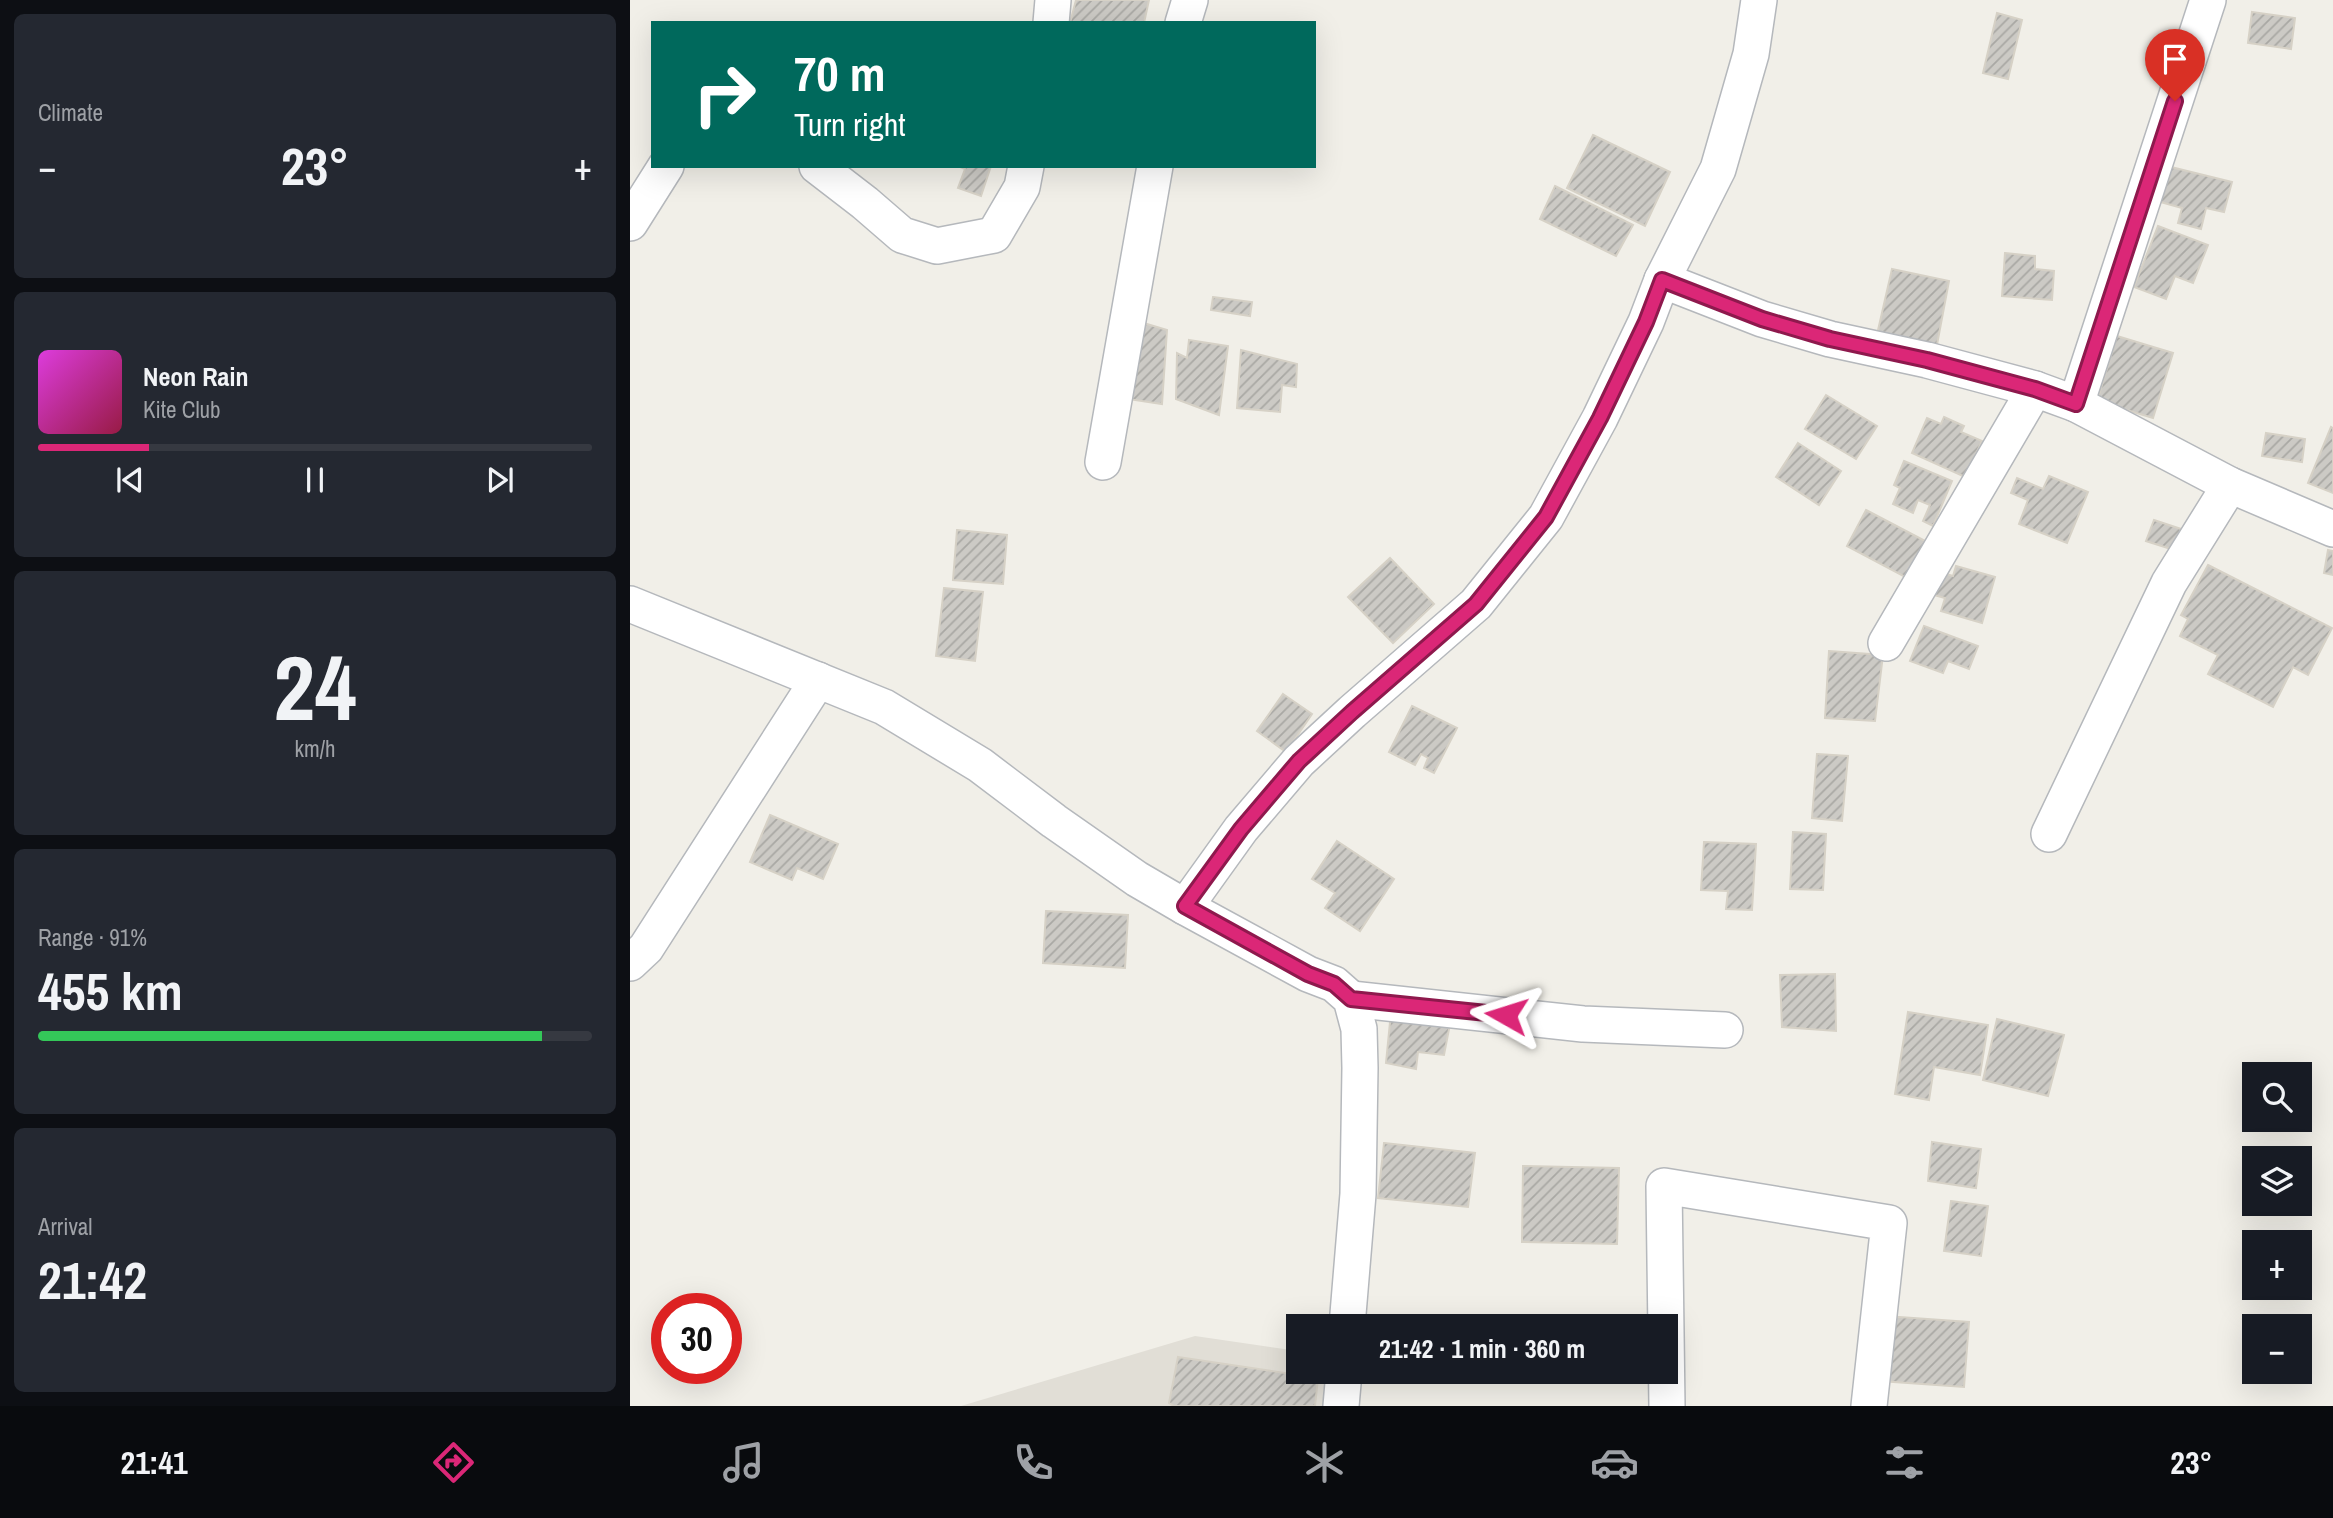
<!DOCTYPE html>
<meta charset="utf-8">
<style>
:root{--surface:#171b24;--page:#242831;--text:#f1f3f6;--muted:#9ea1a6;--line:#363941;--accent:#db2777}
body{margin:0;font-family:"Archivo Narrow",sans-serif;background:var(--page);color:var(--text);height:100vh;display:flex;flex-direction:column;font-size:26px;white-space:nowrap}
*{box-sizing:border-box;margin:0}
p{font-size:23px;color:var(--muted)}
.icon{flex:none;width:38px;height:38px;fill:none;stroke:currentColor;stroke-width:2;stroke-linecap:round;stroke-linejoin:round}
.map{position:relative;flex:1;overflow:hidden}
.sheet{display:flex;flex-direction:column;gap:14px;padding:14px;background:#0d0f14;width:630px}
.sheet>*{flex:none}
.banner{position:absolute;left:21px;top:21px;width:665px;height:147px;border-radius:0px;box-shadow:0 7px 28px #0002;background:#00695c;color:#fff;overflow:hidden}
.buttons{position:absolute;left:1612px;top:1062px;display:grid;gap:14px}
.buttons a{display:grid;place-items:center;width:70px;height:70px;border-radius:0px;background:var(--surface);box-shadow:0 7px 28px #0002;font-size:35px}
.speed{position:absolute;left:21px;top:1293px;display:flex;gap:14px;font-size:35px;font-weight:700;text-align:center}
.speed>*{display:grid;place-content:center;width:91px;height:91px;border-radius:50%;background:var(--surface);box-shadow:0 7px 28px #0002;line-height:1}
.speed .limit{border:10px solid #d22;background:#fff;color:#111}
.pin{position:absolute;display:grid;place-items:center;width:60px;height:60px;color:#fff;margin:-72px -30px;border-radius:50% 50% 50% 0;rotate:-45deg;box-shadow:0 0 7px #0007}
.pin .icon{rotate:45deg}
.me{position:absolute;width:77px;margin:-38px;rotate:276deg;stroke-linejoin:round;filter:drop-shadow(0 0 5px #0008)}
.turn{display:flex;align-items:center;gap:24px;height:147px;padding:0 28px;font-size:32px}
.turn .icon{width:91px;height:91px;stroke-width:2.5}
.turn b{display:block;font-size:49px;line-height:60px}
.big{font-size:52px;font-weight:700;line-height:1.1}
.sheet .tile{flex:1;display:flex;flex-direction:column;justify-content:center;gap:10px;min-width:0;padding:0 24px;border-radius:10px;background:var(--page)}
.sheet .dial{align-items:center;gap:0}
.dial b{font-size:91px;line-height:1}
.song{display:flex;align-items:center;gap:21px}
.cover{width:84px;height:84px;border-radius:10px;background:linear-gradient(135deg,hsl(300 70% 55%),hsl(340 70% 35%))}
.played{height:7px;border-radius:4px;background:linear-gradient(90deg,var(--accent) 20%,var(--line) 20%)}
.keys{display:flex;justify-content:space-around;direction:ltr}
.heat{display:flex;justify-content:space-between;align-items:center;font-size:38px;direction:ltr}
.charge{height:10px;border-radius:5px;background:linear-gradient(90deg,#34c759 91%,var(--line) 0)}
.trip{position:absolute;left:656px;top:1314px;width:392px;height:70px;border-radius:0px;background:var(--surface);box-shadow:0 7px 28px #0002;font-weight:700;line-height:70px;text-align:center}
.dock{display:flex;height:112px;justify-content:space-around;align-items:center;background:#090b0e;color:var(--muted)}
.dock .icon{width:49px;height:49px}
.dock .selected{color:var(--accent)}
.dock b{font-size:32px;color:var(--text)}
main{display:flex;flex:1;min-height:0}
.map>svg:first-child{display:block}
.education{fill:#e1ded6}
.building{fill:url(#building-hatch);stroke:#d6d1c6;stroke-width:2}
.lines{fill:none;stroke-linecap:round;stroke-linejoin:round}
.street-casing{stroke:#b5b8bc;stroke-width:38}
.street{stroke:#fff;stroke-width:35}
.route-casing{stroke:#8e194d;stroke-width:18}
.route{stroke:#db2777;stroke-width:12}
</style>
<main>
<section class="sheet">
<div class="tile"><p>Climate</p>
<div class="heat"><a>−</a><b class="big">23°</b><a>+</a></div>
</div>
<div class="tile">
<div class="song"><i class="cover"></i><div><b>Neon Rain</b><p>Kite Club</p></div></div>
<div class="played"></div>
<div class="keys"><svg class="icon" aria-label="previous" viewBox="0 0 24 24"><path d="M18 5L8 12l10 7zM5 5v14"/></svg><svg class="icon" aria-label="pause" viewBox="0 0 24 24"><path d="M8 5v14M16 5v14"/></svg><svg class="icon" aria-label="next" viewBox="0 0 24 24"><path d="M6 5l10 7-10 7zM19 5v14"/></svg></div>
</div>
<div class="tile dial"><b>24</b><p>km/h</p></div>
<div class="tile"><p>Range · 91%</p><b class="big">455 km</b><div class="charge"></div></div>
<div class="tile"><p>Arrival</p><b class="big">21:42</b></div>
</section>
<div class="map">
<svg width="1703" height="1406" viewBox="0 0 1703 1406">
<defs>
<pattern id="building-hatch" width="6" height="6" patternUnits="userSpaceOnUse" patternTransform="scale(1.75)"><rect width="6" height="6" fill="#cccac5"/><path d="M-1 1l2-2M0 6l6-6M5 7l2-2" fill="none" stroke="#a9a8a4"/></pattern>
</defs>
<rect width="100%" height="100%" fill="#f1efe8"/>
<!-- education -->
<polygon class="education" points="565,1336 668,1351 668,1372 700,1372 698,1406 331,1406"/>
<!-- building -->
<g class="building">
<polygon points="446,0 519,0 514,23 440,23"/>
<polygon points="1622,12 1665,18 1661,49 1618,43"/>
<polygon points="1367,13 1392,20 1378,79 1353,73"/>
<polygon points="963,135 1040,172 1015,226 937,188"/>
<polygon points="328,166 361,166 351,196 328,188 335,169"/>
<polygon points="1537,166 1602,182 1594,212 1576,208 1571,229 1548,223 1552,208 1527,201"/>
<polygon points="925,186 1003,225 986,256 910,219"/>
<polygon points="1528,226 1578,245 1563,283 1545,276 1536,299 1504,287"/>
<polygon points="1375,253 1405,256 1405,269 1424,271 1422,300 1372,296"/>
<polygon points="1262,269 1319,281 1306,350 1246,339"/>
<polygon points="583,297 622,302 620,316 581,310"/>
<polygon points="507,321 537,330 532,404 498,399"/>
<polygon points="1487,336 1543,353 1523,418 1467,401"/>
<polygon points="559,340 598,346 589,415 546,399 547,353 557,358"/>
<polygon points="611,350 667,364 666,387 652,385 650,412 607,408"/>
<polygon points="1196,395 1247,426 1226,459 1175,429"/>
<polygon points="1314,417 1334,426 1331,432 1352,441 1335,477 1282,453 1297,418 1311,424"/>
<polygon points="1701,427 1703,428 1703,493 1678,483"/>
<polygon points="1636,433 1675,439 1672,462 1632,456"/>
<polygon points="1168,443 1211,471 1189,505 1146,477"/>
<polygon points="1274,461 1322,481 1303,526 1293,521 1300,505 1288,500 1283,513 1263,504 1270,488 1264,485"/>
<polygon points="1419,476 1458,492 1437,543 1389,524 1398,500 1381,493 1387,478 1413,489"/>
<polygon points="1236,510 1297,542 1277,578 1217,546"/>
<polygon points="1524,520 1551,529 1544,550 1516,541"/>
<polygon points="327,530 377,535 373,584 323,580"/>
<polygon points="1698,550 1703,551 1703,575 1694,573"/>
<polygon points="760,558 804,604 763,643 718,597"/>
<polygon points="1578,565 1702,628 1678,675 1663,667 1643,707 1578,674 1588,655 1550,636 1558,619 1551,615"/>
<polygon points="1326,566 1365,577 1352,623 1311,611 1315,598 1304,595 1310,572 1323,576"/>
<polygon points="314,588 353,592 345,661 306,656"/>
<polygon points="1294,626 1348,646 1339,669 1318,661 1313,673 1280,661"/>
<polygon points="1199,651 1253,655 1245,721 1195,718"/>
<polygon points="653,694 682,714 656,752 627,731"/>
<polygon points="782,706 827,728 804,773 794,768 798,758 791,754 785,765 759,752"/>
<polygon points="1187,754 1218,756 1212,821 1182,818"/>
<polygon points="140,815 208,844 193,879 167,868 162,880 120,862"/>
<polygon points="1163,832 1196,834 1193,890 1160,889"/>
<polygon points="707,841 764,879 730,931 695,908 705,893 682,879"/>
<polygon points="1074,842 1126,844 1122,910 1096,909 1098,891 1071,890"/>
<polygon points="416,911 498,915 495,968 413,963"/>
<polygon points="1205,974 1206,1031 1152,1027 1150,975"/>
<polygon points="761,1012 820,1024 814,1055 788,1052 786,1069 756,1063"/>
<polygon points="1278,1012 1358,1025 1350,1075 1304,1067 1299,1100 1265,1094"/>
<polygon points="1367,1019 1434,1035 1418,1096 1353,1080"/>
<polygon points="1302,1142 1351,1149 1346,1188 1298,1181"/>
<polygon points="754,1143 845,1153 838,1207 748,1198"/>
<polygon points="893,1166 989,1168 987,1244 892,1242"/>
<polygon points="1321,1201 1358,1206 1351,1256 1314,1251"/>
<polygon points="1255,1316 1339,1322 1334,1387 1250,1381"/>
<polygon points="548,1357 688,1378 685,1406 544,1406 539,1403"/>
</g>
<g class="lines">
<!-- street casing -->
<g class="street-casing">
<g id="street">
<polyline points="1129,0 1121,54 1088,169 1032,280 1132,319 1200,339 1297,360 1405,389 1446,404 1600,485 1703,529"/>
<polyline points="421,23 423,0"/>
<polyline points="553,23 560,0"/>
<polyline points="187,166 235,203 272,235 307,246 364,235 392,187 396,166"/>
<polyline points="0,223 36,166"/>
<polyline points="1446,404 1578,0"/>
<polyline points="473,462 525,166"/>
<polyline points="0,604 254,707 350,765 424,821 507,879 555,907 611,829 669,761 722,712 846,604 916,517 970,418 1016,322 1032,280"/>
<polyline points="1256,643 1405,389"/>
<polyline points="1419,834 1539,583 1600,485"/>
<polyline points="555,907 678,974 704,984 721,999 729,1029 730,1068 728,1194 717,1326"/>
<polyline points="0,963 16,948 188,680"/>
<polyline points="721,999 953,1024 1095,1030"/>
<polyline points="711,1406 714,1372"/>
<polyline points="1037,1406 1034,1186 1259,1223 1239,1406"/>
</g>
</g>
<!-- street -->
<use href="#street" class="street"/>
</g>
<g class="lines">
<!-- route casing -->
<g class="route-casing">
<polyline id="route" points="876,1015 721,999 704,984 678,974 555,906 611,829 669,761 722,712 846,604 916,517 970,418 1016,322 1032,280 1132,319 1200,339 1297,360 1405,389 1446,404 1545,101"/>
</g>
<!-- route -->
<use href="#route" class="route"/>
</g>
</svg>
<div class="buttons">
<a><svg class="icon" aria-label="search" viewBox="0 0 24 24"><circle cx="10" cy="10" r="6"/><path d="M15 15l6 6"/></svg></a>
<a><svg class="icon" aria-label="layers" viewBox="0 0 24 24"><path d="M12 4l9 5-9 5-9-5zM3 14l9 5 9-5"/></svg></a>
<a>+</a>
<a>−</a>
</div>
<div class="speed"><div class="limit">30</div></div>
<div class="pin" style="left:1545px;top:101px;background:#d93025"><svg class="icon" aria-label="arrive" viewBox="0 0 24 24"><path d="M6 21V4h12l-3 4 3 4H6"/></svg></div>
<svg class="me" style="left:876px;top:1015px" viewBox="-20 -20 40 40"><path d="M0-17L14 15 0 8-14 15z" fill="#db2777" stroke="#fff" stroke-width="4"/></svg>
<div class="trip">21:42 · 1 min · 360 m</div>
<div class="banner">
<div class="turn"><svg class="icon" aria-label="right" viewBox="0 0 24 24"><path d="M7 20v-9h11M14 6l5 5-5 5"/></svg><div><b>70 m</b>Turn right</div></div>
</div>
</div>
</main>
<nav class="dock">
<b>21:41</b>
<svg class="icon selected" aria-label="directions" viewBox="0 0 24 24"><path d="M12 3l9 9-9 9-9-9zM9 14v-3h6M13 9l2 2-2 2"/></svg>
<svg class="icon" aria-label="music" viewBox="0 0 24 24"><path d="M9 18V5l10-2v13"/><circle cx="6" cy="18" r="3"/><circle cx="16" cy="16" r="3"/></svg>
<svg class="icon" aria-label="phone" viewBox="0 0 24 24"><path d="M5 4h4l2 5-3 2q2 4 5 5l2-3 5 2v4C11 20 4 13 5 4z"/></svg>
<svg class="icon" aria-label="climate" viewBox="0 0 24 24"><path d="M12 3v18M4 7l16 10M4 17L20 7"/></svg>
<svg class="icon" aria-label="car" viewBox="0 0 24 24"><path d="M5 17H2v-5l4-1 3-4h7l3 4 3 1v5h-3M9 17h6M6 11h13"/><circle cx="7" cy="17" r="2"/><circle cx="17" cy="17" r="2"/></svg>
<svg class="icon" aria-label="filters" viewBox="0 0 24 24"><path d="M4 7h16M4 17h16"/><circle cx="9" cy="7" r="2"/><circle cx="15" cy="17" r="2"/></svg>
<b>23°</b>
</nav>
